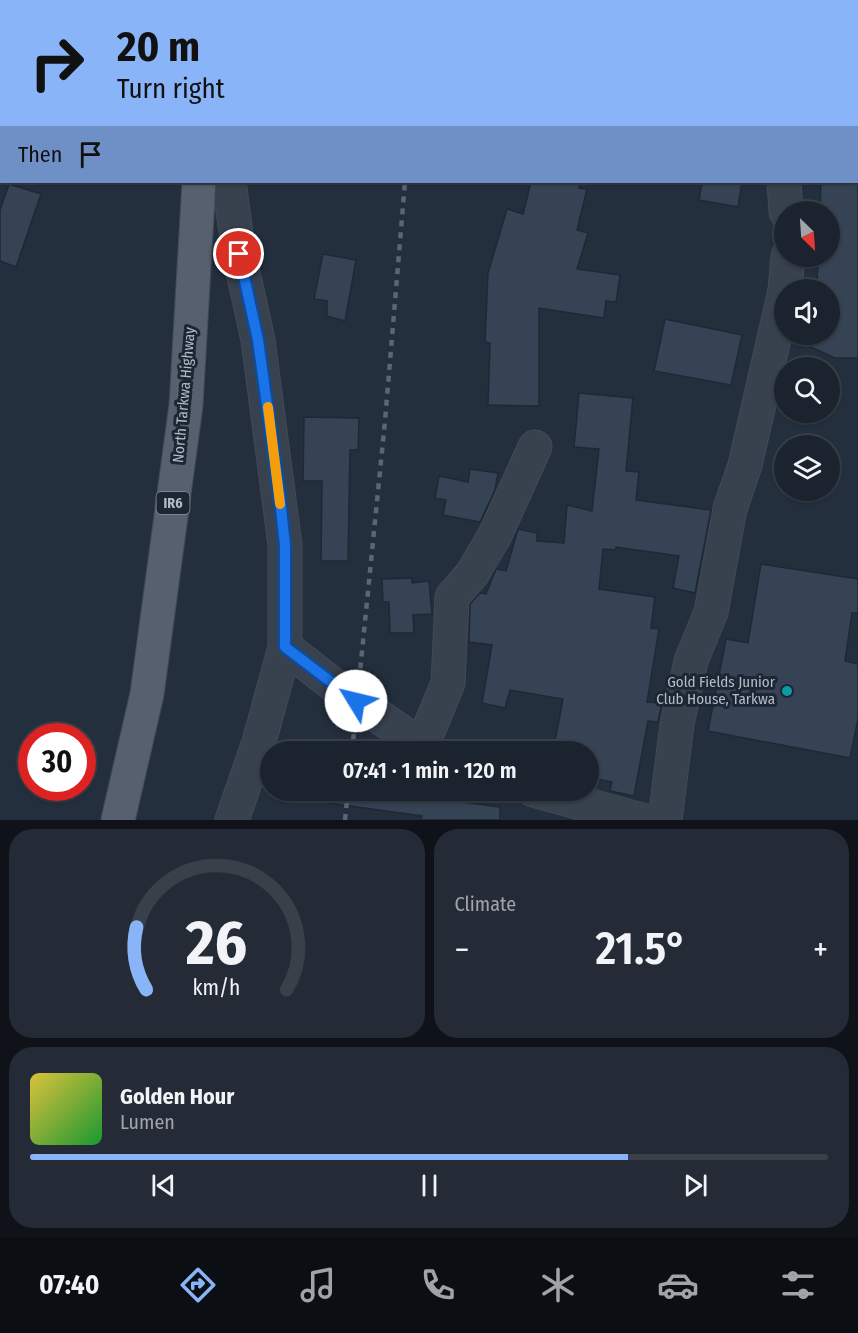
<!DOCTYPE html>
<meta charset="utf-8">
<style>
:root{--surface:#1b232e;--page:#242b36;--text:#f1f3f6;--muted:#a0a4aa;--line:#39404a;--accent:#8ab4f8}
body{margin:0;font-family:"Fira Sans Condensed",sans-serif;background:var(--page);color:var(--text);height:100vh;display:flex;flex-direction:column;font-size:22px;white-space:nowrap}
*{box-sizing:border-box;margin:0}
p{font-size:20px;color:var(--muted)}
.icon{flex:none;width:33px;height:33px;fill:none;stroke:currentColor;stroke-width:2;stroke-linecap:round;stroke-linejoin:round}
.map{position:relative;height:820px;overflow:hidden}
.side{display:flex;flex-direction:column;gap:9px;padding:9px;background:#0f1319;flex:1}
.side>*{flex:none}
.hud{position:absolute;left:0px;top:0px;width:858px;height:183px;box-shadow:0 2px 4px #0004,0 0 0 2px var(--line);background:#8ab4f8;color:#111;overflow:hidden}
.needle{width:39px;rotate:155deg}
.controls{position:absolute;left:774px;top:201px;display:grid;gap:12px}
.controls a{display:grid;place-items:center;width:66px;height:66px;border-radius:50%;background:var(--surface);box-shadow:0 2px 4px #0004,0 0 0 2px var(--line);font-size:30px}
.speed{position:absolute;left:18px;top:723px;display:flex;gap:12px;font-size:30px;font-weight:700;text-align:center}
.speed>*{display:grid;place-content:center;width:78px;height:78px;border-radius:50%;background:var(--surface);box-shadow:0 2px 4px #0004,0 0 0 2px var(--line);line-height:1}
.speed .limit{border:9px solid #d22;background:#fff;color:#111}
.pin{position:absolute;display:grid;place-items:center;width:51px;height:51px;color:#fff;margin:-26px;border:3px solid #fff;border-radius:50%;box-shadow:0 2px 6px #0007}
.me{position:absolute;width:66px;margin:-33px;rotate:306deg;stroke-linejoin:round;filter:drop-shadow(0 0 4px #0008)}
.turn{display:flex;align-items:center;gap:21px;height:126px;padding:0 18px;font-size:27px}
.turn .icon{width:78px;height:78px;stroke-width:2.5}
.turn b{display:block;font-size:42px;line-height:51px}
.then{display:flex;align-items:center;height:57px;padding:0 18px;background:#0003;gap:12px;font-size:22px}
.big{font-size:45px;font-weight:600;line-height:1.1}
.side .tile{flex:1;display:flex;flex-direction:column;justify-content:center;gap:9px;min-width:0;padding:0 21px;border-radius:24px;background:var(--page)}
.side .dial{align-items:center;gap:0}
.dial svg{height:156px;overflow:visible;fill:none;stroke:var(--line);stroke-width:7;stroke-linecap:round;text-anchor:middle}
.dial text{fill:var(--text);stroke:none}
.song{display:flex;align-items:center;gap:18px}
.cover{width:72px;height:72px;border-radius:9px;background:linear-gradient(135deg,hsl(50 70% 55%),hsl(130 70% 35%))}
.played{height:6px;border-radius:3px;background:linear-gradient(90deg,var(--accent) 75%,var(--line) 75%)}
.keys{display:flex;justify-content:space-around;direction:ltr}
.heat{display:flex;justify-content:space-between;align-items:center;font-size:33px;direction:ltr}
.side .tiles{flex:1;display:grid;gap:9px;grid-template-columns:1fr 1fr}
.tile:last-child{grid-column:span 2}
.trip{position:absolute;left:260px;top:741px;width:339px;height:60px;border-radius:30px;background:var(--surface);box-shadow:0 2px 4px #0004,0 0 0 2px var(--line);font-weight:600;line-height:60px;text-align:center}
.tabs{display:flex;height:96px;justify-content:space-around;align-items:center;background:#0b0e12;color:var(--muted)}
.tabs .icon{width:42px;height:42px}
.tabs .selected{color:var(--accent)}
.tabs b{font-size:27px;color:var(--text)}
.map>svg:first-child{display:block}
.building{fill:#364354;stroke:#1f2835;stroke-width:1.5}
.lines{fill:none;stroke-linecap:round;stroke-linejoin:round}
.minor-casing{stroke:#414a57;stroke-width:35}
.major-casing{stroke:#414a57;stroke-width:35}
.minor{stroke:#38414e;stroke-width:33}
.major{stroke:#56606e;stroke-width:33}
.rail{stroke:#5a6575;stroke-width:4.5;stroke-dasharray:6 6;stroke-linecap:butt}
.route-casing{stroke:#114b97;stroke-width:15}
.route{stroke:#1a73e8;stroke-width:10}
.slow{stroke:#f59e0b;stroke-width:10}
.culture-dot{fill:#0f9aa8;stroke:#1d2633;stroke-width:2}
.labels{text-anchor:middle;stroke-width:6;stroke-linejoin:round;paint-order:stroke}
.shield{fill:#1d2633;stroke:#878f9c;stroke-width:1.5}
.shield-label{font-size:14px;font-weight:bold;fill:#b4bcc9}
.street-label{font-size:15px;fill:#b4bcc9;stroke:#1d2633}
.poi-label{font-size:15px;fill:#b4bcc9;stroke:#1d2633;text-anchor:end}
</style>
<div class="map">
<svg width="858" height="820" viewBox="0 0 858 820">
<rect width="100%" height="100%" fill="#242f3e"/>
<!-- building -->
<g class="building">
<polygon points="531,182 581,182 579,188 587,189 577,230 588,233 577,269 620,275 616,302 606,301 604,318 539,308 539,406 488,405 490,343 485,342 488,273 507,209 523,214"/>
<polygon points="702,182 742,182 738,207 699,200"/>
<polygon points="821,182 858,182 858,358 835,358 793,339 794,334 830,334 830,290 817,290 818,256 830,256 830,212 820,212"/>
<polygon points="9,184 41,194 16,267 0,261 0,210"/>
<polygon points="323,254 356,260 345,321 327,316 327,301 314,299"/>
<polygon points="665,319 742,335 731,385 654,371"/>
<polygon points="579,393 633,398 626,471 639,472 636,500 711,510 695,593 673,588 679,556 616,547 616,550 603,549 599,589 655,597 651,628 659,629 647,702 662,703 658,722 648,721 634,796 610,791 612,782 588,777 588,752 553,752 563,699 510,690 505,708 482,703 492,645 469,642 470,604 480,593 486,594 496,569 506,571 518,529 537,533 537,541 564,543 567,505 592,511 599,449 574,447"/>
<polygon points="304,417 359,418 358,450 350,450 348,561 321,561 322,481 303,481"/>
<polygon points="470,469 498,473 495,490 480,522 443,515 446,500 435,498 439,476 468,482"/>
<polygon points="761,564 858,579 858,613 852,613 845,661 858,664 858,719 850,758 708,731 726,639 748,643"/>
<polygon points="412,578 412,583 429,581 432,614 413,615 414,633 390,633 389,602 383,602 382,579"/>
<polygon points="329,790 443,790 440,799 500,807 500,820 421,820 422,816 328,803"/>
</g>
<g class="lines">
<!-- minor casing -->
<g class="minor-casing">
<g id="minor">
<polyline points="791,2 791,0"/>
<polyline points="229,182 239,254 258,340 285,545 285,647 259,742 232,820"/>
<polyline points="784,182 786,212"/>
<polyline points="785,290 788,256"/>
<polyline points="285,647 340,690 431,752"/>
<polyline points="422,746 448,683 452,597 472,574 495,535 535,447"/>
<polyline points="533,790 642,820"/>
<polyline points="665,820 677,724 691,661 711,612 730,509 745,465 784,295"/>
</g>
</g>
<!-- major casing -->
<g class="major-casing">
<g id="major">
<polyline points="213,2 213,0"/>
<polyline points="118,820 147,694 186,405 199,182"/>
</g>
</g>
<!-- minor -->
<use href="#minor" class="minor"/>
<!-- major -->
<use href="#major" class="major"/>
<!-- rail -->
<g class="rail">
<polyline points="420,2 421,0"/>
<polyline points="352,752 385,421 405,182"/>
<polyline points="345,820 348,790"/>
</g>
</g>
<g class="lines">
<!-- route casing -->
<g class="route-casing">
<polyline id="route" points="239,254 258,340 280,499 285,545 285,647 356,701"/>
</g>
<!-- route -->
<use href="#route" class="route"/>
<!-- slow -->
<polyline class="slow" points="268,407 280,504"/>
</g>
<!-- markers -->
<circle class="culture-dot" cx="787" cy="691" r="6"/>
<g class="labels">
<!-- shield labels -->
<rect class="shield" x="156.5" y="492" width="33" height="22" rx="4.5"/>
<g class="shield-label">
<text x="173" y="508">IR6</text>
</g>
<!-- street labels -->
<g class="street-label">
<text transform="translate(184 395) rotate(-85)" y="5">North Tarkwa Highway</text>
</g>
<!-- poi labels -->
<g class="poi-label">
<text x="775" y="687">Gold Fields Junior<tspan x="775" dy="17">Club House, Tarkwa</tspan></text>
</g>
</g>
</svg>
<div class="controls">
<a><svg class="needle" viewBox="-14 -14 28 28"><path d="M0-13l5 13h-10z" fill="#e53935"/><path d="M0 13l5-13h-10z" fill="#a0a4aa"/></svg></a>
<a><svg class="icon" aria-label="sound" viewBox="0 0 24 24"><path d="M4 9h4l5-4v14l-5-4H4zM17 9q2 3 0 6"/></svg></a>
<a><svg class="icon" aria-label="search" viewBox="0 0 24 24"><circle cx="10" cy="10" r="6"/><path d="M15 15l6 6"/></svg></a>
<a><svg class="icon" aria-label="layers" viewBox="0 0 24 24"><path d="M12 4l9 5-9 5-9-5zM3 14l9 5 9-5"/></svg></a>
</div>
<div class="speed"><div class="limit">30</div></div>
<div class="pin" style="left:239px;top:254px;background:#d93025"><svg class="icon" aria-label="arrive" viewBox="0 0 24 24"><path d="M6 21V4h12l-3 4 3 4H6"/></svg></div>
<svg class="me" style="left:356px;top:701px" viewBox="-20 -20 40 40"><circle r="19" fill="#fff"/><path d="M0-13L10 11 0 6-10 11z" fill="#1a73e8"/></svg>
<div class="trip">07:41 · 1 min · 120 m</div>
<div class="hud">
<div class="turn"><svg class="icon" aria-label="right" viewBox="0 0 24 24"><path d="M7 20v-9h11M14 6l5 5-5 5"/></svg><div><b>20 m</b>Turn right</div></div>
<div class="then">Then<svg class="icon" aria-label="arrive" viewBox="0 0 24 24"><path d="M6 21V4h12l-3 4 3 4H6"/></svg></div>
</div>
</div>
<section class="side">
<div class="tiles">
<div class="tile dial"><svg viewBox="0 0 100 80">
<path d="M14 69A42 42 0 1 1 86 69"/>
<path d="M14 69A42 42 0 0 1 9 37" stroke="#8ab4f8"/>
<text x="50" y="56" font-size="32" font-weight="700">26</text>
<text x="50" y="72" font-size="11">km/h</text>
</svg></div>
<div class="tile"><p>Climate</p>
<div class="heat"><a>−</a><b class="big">21.5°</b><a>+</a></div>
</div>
<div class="tile">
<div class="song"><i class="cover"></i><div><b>Golden Hour</b><p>Lumen</p></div></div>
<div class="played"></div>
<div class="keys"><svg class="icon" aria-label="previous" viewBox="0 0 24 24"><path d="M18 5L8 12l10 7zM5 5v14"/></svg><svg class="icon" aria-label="pause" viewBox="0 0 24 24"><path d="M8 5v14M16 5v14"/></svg><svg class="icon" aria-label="next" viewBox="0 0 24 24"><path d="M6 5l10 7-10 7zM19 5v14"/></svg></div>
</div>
</div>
</section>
<nav class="tabs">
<b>07:40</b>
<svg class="icon selected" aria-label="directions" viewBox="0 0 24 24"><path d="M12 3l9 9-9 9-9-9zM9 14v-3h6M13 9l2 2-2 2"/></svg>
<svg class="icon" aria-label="music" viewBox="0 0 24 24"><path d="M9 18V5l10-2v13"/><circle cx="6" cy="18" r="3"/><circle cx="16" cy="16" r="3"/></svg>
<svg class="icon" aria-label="phone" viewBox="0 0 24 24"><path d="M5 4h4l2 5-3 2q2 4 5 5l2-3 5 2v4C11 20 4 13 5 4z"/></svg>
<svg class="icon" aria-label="climate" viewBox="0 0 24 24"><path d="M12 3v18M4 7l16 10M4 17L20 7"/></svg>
<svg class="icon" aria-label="car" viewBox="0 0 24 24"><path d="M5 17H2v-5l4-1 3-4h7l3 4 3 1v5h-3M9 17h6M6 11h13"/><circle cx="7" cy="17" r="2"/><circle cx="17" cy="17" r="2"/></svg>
<svg class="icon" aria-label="filters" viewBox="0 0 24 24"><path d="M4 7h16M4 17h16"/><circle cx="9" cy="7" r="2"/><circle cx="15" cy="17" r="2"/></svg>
</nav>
